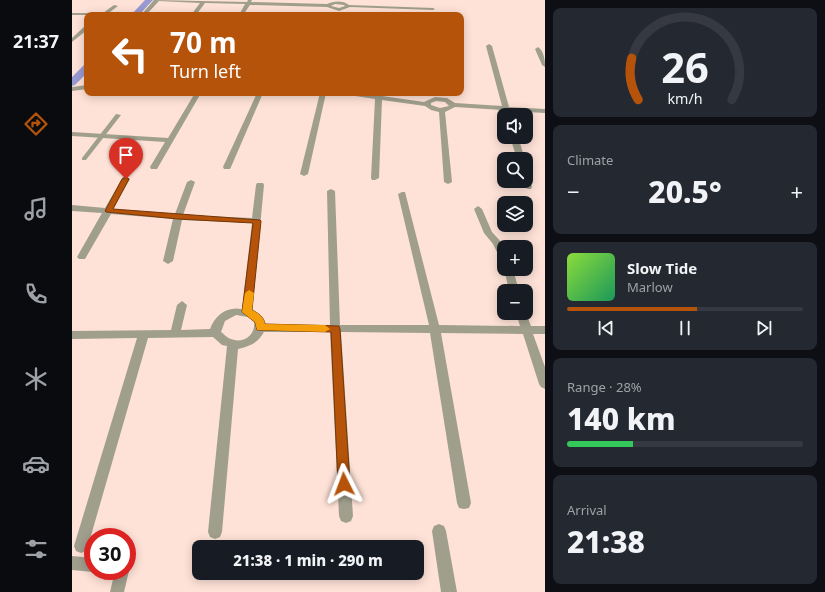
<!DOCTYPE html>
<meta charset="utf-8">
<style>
:root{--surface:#171b24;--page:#242831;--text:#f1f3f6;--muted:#9ea1a6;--line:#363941;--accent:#b45309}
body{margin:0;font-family:"Noto Sans",sans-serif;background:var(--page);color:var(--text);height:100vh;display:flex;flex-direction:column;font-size:15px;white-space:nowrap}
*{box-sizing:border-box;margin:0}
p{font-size:13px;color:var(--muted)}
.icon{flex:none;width:22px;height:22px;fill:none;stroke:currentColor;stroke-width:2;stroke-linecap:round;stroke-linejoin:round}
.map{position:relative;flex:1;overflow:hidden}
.details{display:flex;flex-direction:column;gap:8px;padding:8px;background:#0d0f14;width:280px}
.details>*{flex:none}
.banner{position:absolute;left:12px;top:12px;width:380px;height:84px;border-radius:8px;box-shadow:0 2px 10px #0003;background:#b45309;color:#fff;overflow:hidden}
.tools{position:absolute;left:425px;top:108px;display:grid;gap:8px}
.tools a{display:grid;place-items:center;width:36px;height:36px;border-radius:8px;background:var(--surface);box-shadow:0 2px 10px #0003;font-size:20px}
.speed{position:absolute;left:12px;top:528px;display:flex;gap:8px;font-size:20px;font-weight:700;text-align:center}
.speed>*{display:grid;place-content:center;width:52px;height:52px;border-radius:50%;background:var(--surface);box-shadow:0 2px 10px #0003;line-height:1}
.speed .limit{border:6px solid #d22;background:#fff;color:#111}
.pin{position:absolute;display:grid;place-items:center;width:34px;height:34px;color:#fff;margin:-41px -17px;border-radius:50% 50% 50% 0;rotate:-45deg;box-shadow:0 0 4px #0007}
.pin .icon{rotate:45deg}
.me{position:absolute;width:44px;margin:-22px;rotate:357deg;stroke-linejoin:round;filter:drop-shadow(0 0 3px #0008)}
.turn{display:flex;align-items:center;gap:14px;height:84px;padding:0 20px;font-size:18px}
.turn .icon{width:52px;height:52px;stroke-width:2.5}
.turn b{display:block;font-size:28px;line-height:34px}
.big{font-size:30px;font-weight:800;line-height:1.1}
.details .tile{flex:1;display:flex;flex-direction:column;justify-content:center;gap:6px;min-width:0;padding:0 14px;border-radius:8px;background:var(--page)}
.details .dial{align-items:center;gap:0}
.dial svg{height:104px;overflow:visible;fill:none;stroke:var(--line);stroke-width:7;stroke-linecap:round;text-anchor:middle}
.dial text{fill:var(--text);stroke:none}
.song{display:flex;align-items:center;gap:12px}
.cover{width:48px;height:48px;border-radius:6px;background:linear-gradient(135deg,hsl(90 70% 55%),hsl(150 70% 35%))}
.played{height:4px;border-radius:2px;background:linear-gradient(90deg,var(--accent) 55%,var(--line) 55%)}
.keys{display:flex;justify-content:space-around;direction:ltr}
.heat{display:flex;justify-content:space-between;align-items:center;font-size:22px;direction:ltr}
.charge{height:6px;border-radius:3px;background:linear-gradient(90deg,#34c759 28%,var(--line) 0)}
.trip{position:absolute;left:120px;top:540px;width:232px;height:40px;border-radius:8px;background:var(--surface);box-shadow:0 2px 10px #0003;font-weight:800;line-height:40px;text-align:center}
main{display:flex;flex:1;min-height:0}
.tabs{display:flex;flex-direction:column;width:72px;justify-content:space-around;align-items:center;background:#090b0e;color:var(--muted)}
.tabs .icon{width:28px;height:28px}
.tabs .on{color:var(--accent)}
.tabs b{font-size:18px;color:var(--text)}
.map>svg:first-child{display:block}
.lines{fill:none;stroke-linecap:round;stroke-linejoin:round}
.canal{fill:#9999d3;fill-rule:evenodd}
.lane{fill:#a09f8d;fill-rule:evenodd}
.street{fill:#a09f8d;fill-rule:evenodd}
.route{fill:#b45309;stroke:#753606}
.slow{fill:#f59e0b}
</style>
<main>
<nav class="tabs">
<b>21:37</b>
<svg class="icon on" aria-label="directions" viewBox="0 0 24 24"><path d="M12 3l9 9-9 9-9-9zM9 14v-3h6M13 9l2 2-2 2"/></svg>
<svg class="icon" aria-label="music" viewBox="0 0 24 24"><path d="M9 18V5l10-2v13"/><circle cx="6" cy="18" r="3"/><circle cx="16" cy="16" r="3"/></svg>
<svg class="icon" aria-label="phone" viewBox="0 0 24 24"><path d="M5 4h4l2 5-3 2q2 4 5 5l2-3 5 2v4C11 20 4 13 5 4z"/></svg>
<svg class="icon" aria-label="climate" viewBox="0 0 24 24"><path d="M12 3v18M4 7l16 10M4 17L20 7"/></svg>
<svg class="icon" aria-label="car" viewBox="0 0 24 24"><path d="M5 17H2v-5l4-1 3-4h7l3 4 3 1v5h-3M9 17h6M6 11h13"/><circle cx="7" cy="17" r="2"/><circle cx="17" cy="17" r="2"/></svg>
<svg class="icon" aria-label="filters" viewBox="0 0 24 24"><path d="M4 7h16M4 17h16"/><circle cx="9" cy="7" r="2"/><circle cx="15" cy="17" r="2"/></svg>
</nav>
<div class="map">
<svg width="473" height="592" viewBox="0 0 473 592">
<rect width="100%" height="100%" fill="#fee2d7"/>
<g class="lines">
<!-- canal -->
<g class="canal">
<polygon points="73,0 81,0 67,15 59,15"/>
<polygon points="15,64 15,73 3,85 0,86 0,77 12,65"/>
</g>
<!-- lane -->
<g class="lane">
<polygon points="42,5 46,6 34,15 0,15 0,13 31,13"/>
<polygon points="13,26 15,26 15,30 0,42 0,38"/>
<polygon points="44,114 49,115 14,160 10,160 10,158"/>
<polygon points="0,556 21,558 21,571 23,571 21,572 0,570"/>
<polygon points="55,567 57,571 52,592 38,592 43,571 55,571"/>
</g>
<!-- street -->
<g class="street">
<path d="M82 0 175 2 176 0H180L179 2 255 4C261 1 271 0 277 5L361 8 363 9 361 10 278 7 267 11 255 7 178 5 171 15H167L173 4 133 3 124 15H119L128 3 87 1 74 15H69ZM263 4 272 5 273 6 267 8 259 6Z"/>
<path d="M417 44 420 46 437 107 473 109V113L438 111 439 115H433L431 110 383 107 373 112 380 182 376 184 372 182 367 112 359 110 353 106 310 100 307 178 303 180H300L299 178 303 99 277 95 274 93 304 95V93H310V96L352 102 363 97 375 98 383 103 430 106 414 46ZM364 101 373 102 377 106 368 108 359 105V103Z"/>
<path d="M466 47C472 51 473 60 473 67L470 65 463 49Z"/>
<polygon points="15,85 15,89 0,91 0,87"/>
<polygon points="123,93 129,93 85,169 79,169 78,167 93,142 0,136 0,132 96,138"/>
<polygon points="185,93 191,93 159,167 158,169 152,169 151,167"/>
<polygon points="248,93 254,93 236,174 232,176 228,174"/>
<polygon points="438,137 446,137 453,159 445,159"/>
<path d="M51 177H54L58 179 41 209 103 214 115 182 119 180 123 182 111 215 180 218 184 185 185 183H191L192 185 180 311 191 318 193 324 258 325 255 191 259 189 263 191 268 325H357L326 194 330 192H333L367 325 448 326 444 313H454L459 326H473V334H461L473 367V389L469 387 467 384 451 334 369 333 399 503 397 508 392 509 387 508 385 503 358 333 269 332 281 516 279 521 274 523 269 521 267 516 258 332H192C186 343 178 346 166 349L150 532 148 537 143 539 138 537 136 532 155 346 150 345 141 337 76 338 16 546 14 551 9 553 4 551 2 546 65 338 0 339V331L99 330 105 305 110 301 115 305 109 330 138 329C143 315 155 306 170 309L180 223 110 220 101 261 96 264 91 261 101 219 39 214 13 259H7L5 257 30 213 0 211V205L33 208ZM164 315 176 317 182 322C184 335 171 344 159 339 155 338 152 334 149 332L153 321Z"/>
<polygon points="454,177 458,179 460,187 459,189 456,189 452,187 451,181 454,181"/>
<polygon points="406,206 410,209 420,232 430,243 432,248 432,261 429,260 421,244 412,233 402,209"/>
<polygon points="432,268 441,269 447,291 437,291"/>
<polygon points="367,524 372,526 374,531 385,592 369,592 360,531 362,526"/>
</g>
</g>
<!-- route -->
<path class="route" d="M54 177 57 179 41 209 188 220 189 221 180 310C186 313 192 317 193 324L267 326 268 329 278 484 277 488 272 490 268 488 266 484 259 332 185 330 183 322 170 312 181 223 106 219 34 212 33 211 50 179Z"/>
<!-- slow -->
<path class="slow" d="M177 290 182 293 180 310C186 313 192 317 193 324L253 325 258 329 253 332 185 330 183 322 170 312 173 293Z"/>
</svg>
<div class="tools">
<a><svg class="icon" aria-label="sound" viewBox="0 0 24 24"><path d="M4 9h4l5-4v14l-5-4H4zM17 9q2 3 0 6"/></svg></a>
<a><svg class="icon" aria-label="search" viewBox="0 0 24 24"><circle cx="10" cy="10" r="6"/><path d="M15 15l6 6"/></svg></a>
<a><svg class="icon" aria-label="layers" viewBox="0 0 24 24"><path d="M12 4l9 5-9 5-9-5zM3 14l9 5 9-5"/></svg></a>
<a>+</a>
<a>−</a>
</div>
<div class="speed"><div class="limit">30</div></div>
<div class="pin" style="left:54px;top:179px;background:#d93025"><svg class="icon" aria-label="arrive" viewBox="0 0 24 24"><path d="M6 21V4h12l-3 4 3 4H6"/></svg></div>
<svg class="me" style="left:272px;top:484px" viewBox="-20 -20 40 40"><path d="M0-17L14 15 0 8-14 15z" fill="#b45309" stroke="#fff" stroke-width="4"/></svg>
<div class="trip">21:38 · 1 min · 290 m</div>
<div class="banner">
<div class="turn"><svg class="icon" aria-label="left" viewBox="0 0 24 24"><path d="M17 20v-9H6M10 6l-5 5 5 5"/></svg><div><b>70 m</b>Turn left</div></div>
</div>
</div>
<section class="details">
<div class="tile dial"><svg viewBox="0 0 100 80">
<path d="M14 69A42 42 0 1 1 86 69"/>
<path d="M14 69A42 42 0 0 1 9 37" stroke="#b45309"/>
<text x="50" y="56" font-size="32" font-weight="700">26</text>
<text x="50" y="72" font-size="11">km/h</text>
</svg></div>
<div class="tile"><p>Climate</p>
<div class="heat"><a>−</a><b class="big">20.5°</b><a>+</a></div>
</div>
<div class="tile">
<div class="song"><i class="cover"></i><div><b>Slow Tide</b><p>Marlow</p></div></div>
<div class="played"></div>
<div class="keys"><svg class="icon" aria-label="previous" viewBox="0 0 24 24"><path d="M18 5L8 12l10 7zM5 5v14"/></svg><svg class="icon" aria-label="pause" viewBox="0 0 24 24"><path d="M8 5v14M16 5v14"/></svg><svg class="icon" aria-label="next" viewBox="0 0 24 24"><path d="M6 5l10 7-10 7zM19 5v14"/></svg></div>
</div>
<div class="tile"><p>Range · 28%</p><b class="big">140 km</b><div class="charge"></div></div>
<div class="tile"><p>Arrival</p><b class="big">21:38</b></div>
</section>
</main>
